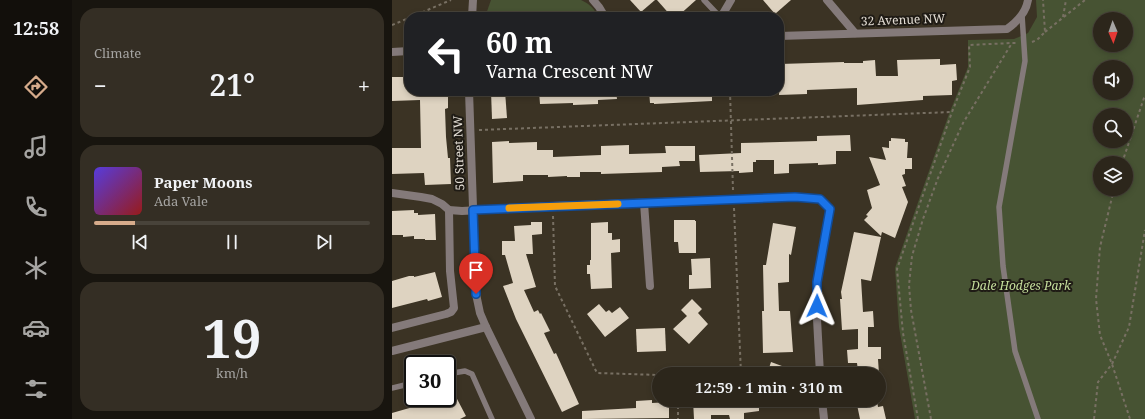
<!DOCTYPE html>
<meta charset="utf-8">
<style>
:root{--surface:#2c261b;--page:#342e24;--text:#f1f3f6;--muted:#a6a5a3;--line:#48433a;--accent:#d6ab8b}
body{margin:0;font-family:"Noto Serif",serif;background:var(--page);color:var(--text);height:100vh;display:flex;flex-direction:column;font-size:15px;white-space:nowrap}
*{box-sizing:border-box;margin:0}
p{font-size:13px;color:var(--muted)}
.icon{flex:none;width:22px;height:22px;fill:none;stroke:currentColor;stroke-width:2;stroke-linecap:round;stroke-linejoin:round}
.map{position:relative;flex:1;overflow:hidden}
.side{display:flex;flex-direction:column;gap:8px;padding:8px;background:#18150f;width:320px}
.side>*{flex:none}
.guide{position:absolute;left:12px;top:12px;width:380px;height:84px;border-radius:16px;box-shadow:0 2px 6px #0003,0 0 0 1px var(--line);background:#202124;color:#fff;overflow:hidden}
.needle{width:26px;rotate:178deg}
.fabs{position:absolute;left:701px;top:12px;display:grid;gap:8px}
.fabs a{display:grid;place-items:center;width:40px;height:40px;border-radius:50%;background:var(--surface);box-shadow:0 2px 6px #0003,0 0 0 1px var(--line);font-size:20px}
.speed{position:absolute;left:12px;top:355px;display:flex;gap:8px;font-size:20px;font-weight:700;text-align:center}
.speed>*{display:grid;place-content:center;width:52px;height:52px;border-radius:50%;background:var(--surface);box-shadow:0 2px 6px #0003,0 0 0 1px var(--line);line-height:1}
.speed .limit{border:2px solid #111;border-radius:6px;background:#fff;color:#111}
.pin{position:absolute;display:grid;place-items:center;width:34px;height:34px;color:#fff;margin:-41px -17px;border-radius:50% 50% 50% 0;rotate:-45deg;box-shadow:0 0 4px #0007}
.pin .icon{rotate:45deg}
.me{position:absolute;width:44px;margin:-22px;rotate:1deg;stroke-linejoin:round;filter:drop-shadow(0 0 3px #0008)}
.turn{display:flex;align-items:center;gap:14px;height:84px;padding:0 16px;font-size:18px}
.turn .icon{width:52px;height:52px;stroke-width:2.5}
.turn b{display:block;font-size:28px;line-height:34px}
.big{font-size:30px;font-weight:600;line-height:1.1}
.side .widget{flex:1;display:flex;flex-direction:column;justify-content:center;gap:6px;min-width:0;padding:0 14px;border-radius:16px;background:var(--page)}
.side .dial{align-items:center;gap:0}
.dial b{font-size:52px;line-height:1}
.song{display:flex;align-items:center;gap:12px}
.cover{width:48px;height:48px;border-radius:6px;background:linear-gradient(135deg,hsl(250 70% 55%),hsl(0 70% 35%))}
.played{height:4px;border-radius:2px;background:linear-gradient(90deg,var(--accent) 15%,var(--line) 15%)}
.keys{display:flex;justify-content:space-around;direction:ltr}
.heat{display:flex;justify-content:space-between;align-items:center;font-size:22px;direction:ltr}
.trip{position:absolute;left:260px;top:367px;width:234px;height:40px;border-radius:20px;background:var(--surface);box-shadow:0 2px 6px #0003,0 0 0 1px var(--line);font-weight:600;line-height:40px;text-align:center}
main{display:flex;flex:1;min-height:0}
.dock{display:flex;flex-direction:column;width:72px;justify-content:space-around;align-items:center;background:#120f0b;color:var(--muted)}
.dock .icon{width:28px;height:28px}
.dock .selected{color:var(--accent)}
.dock b{font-size:18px;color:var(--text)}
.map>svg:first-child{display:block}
.green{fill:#475333;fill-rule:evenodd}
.building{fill:#ded3c1}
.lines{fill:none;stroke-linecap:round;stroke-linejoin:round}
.path{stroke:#787063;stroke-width:2;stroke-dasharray:3 3;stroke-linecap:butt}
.service{stroke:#847a7a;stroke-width:5.5}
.minor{stroke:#847a7a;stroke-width:8}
.tertiary{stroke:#847a7a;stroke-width:8}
.route-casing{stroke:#114b97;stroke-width:10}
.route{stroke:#1a73e8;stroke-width:7}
.slow{stroke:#f59e0b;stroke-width:7}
.labels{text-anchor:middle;stroke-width:4;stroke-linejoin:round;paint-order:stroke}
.street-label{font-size:12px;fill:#e3ddd4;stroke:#1f1b15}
.park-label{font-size:12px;font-style:italic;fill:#c5de9c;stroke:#1f1b15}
</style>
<main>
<nav class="dock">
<b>12:58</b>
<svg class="icon selected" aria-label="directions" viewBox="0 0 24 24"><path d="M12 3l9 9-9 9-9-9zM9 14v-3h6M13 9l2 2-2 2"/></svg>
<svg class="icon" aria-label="music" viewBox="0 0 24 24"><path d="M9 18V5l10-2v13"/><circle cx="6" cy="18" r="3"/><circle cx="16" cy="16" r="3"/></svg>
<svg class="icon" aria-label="phone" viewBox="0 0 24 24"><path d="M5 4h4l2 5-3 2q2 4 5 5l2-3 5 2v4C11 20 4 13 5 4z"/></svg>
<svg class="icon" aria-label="climate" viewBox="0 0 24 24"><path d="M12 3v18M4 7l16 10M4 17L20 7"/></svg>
<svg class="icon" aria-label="car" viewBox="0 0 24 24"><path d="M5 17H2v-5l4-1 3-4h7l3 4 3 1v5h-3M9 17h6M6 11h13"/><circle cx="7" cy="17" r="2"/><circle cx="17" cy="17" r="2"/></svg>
<svg class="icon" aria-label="filters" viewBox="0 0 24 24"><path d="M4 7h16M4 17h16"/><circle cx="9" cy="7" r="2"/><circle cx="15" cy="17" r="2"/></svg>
</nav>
<section class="side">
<div class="widget"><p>Climate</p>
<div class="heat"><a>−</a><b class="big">21°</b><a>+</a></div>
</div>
<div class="widget">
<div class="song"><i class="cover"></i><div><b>Paper Moons</b><p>Ada Vale</p></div></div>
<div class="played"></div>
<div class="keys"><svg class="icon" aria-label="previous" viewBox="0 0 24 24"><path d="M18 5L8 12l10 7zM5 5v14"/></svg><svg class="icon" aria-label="pause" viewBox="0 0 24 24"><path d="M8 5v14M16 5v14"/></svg><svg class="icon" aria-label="next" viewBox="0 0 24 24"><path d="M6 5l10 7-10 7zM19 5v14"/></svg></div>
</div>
<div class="widget dial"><b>19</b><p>km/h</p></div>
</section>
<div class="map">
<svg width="753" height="419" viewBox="0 0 753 419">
<rect width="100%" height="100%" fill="#3b3324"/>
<!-- green -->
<g class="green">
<path d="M99 0H189C197 4 203 8 205 17H93Z"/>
<path d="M644 0H753V419H523L507 327 503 268 557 114 576 67V40L622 39 636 33 645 17ZM708 19H734V45H708ZM708 67H734V93H708ZM708 115H734V141H708ZM708 163H734V189H708Z"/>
</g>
<!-- building -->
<g class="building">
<polygon points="238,0 263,0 249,12"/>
<polygon points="265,0 304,0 285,17 280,17"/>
<polygon points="371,0 399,0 383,14"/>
<polygon points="548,59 548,65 564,64 565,80 560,81 560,95 531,96 531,100 465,105 465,88 415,90 415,94 387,95 388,64 452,62 452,63 471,63 471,61 483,60 484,76 506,76 505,60"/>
<polygon points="0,77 15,77 16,91 56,91 56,108 53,109 54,137 56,158 58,158 59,184 33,185 32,173 0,174 0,148 29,148 28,100 0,101"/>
<polygon points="99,91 113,91 115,118 100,119"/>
<polygon points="147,91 224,91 225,99 206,100 206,104 181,105 181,103 148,104"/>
<polygon points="257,91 320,91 320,101 262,104 262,103 258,103"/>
<polygon points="458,135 459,151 444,151 444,164 426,165 426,163 397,164 397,173 382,174 382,160 364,160 364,162 361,162 361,172 347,173 347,171 308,172 307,155 349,153 349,143 425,141 425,136"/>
<polygon points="499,138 513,139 513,142 516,142 515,158 520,158 520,169 513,169 513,174 510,175 514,186 510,187 516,202 503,238 490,232 489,236 472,220 476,216 474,215 480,208 475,190 488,185 477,157 494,160 490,147 497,148 497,141 499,141"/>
<polygon points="117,141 117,143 145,142 145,150 161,150 161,157 209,155 209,146 237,145 237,154 274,153 273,146 303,146 303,161 287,161 288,166 270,167 270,172 209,174 209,172 188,172 188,177 175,177 175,176 156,177 156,175 131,175 131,181 101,183 100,142"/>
<polygon points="22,210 22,213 26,213 26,215 43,214 44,240 33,240 33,239 22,239 22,236 11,237 11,235 0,235 0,211"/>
<polygon points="282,220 303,220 303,221 304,221 304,253 287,253 286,242 282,242"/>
<polygon points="139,222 150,222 150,234 140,235 141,254 134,254 144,287 132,290 142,312 146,310 148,314 149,313 158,331 152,333 162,354 164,353 187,404 170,412 124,319 111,286 121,283 113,255 110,255 110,241 123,241 122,226 139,225"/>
<polygon points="216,222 216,233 220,233 220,240 228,239 228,252 219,253 220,288 199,289 198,274 195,274 195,265 198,265 198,260 199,260 199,223"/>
<polygon points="381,223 404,227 399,255 397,254 397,282 386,283 387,311 398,311 401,352 371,353 370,311 372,311 371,265 374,265"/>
<polygon points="462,232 489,237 479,281 469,279 471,312 481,311 482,327 476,327 476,347 489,347 489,359 486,359 487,374 468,374 468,371 466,371 465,363 456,363 455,350 466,349 466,329 450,330 448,299 450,299 449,292"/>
<polygon points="318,258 319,288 297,289 297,275 300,275 299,259"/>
<polygon points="43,272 50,297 36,301 35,299 0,308 0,281 17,276 22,276 22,277"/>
<polygon points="300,299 310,309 306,313 316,324 297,344 281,329 295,316 289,310"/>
<polygon points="207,304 214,312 217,310 220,313 228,307 237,318 213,337 195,314"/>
<polygon points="273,328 274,351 245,352 244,329"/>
<polygon points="379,362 409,373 409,374 375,374"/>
<polygon points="55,383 63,398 64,397 74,416 68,419 0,419 0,413 28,405 43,398 55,398"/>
<polygon points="260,400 260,403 277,402 277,418 190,419 190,411 244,408 244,401"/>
<polygon points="301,400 367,400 367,411 352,413 352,419 338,419 337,415 319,415 319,419 302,419"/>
<polygon points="464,400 485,400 486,407 491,406 494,419 468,419"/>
</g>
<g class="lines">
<!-- path -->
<g class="path">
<polyline points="19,17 59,0"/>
<polyline points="671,17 674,0"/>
<polyline points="0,25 17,18"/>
<polyline points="653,32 693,0"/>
<polyline points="640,42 645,40 653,32 651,0"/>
<polyline points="338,91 341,190"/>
<polyline points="87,130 560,112"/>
<polyline points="730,163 753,95"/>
<polyline points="722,189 708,247 704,299 708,335 720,364 738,419"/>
<polyline points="342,208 349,374"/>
<polyline points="161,216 163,286 205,373 267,375"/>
<polyline points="286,400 286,419"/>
<polyline points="526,419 511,333 505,269 560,112 578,67 577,45 620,43"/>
<polyline points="539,419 519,310 517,285 520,256 531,219 546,178 571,123 620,43 624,43"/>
<polyline points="702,419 706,382 720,364 737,327 753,230"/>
</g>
<!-- service -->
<g class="service">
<polyline points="312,0 328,17"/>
<polyline points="630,15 633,61 607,207 611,266 623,351 646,419"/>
<polyline points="55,374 73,371 80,374 100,419"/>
<polyline points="0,388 21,383"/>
</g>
<!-- minor -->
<g class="minor">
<polyline points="201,0 207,7 213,17"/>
<polyline points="435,0 463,33"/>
<polyline points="80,17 81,0"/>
<polyline points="329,17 339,0"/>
<polyline points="77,91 84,294 88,313 94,327 139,419"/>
<polyline points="0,193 29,197 40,199 50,204 57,210 70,211 161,206 403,197 428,199 438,209 425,282 425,319 428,374"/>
<polyline points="252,203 258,286"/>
<polyline points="0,328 54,314 59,312 62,308 58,271 57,210"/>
<polyline points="0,351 94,327"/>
<polyline points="430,400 432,419"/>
</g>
<!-- tertiary -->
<g class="tertiary">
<path d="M387 36 615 29C625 22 634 13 636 0"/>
<polyline points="0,52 17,51"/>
</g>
</g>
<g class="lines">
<!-- route casing -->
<g class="route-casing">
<polyline id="route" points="84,294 81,210 403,197 428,199 438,209 425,282 425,306"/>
</g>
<!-- route -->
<use href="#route" class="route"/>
<!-- slow -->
<polyline class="slow" points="117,208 226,204"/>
</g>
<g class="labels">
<!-- street labels -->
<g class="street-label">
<text transform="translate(511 20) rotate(-2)" y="4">32 Avenue NW</text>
<text transform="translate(67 153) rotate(-92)" y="4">50 Street NW</text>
</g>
<!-- park labels -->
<g class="park-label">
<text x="629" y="290">Dale Hodges Park</text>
</g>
</g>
</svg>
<div class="fabs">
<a><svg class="needle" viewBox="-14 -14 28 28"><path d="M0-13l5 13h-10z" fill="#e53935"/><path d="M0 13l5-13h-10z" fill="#a6a5a3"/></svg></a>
<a><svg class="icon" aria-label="sound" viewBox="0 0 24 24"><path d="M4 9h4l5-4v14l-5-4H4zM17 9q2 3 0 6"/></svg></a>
<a><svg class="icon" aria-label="search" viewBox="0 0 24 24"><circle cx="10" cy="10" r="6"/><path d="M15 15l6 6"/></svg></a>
<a><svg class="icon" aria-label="layers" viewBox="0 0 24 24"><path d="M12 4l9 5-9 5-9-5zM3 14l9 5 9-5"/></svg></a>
</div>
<div class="speed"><div class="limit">30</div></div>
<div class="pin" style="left:84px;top:294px;background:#d93025"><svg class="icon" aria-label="arrive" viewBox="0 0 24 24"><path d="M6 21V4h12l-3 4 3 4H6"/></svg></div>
<svg class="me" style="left:425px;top:306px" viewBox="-20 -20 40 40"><path d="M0-17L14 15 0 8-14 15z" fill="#1a73e8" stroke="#fff" stroke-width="4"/></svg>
<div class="trip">12:59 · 1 min · 310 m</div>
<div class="guide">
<div class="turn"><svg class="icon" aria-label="left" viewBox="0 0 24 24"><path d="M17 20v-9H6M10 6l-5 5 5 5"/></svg><div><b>60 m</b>Varna Crescent NW</div></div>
</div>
</div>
</main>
